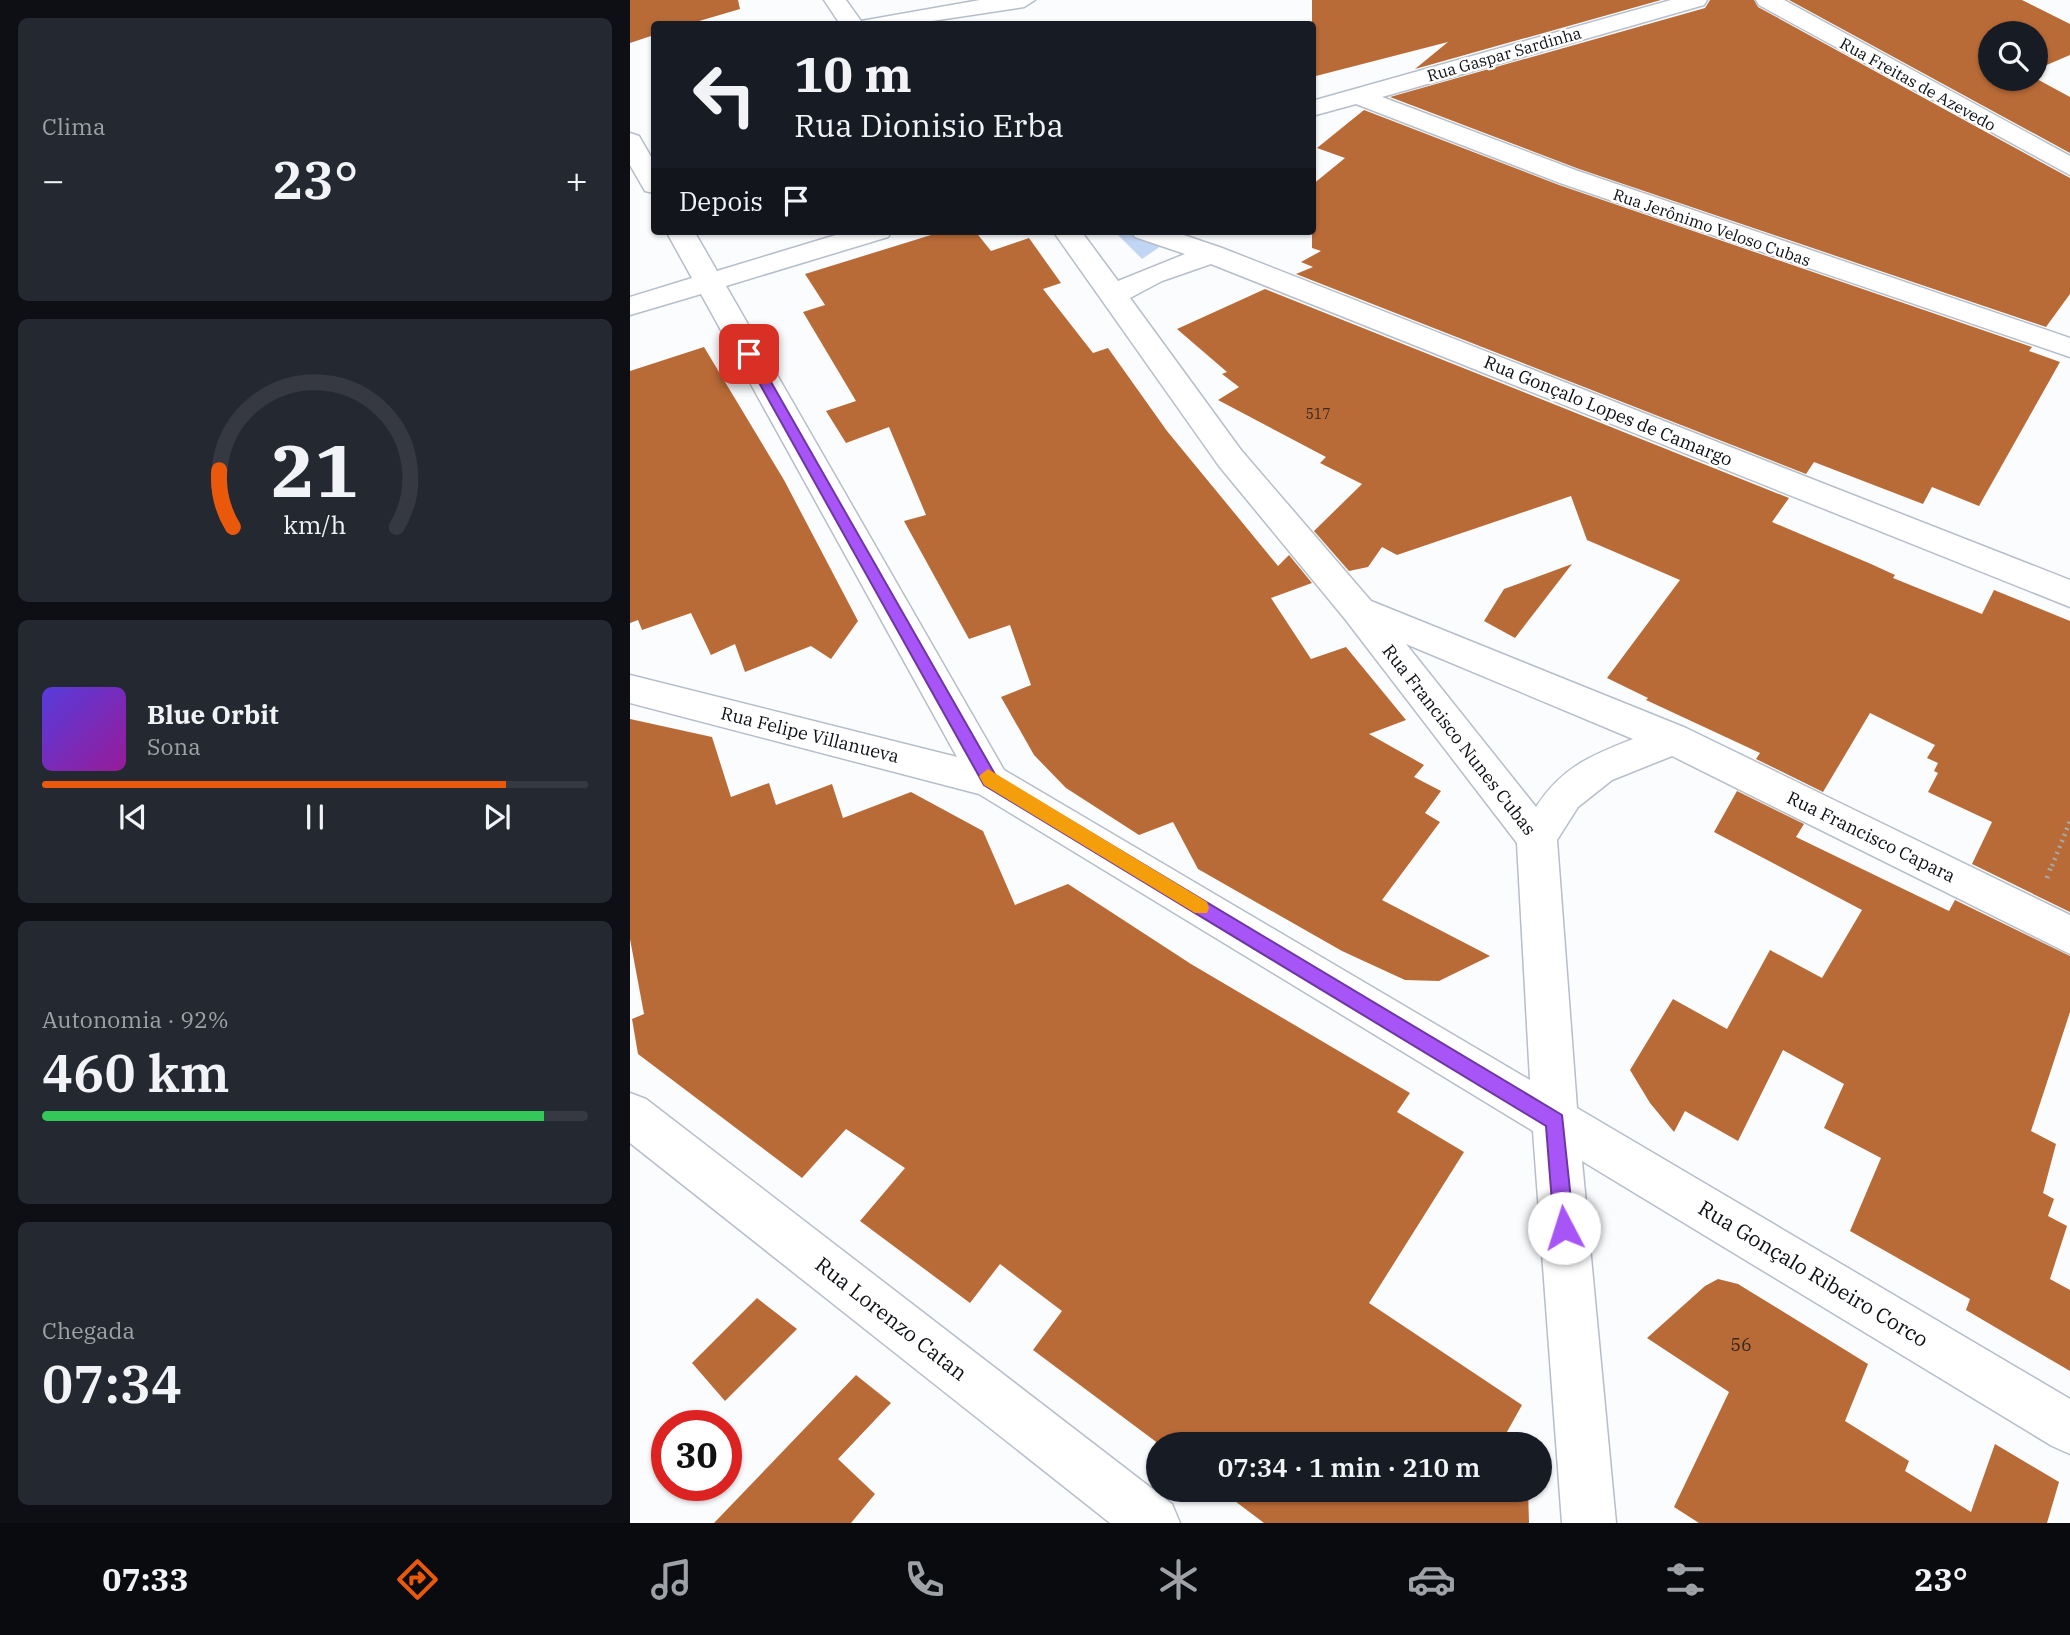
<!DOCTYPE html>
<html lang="pt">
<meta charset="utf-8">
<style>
:root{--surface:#171b24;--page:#242831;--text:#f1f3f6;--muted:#9ea1a6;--line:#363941;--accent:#ea580c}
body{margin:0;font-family:"IBM Plex Serif",serif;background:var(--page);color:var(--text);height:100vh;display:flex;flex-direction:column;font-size:26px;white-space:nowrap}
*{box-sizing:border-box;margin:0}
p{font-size:23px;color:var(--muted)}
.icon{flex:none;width:38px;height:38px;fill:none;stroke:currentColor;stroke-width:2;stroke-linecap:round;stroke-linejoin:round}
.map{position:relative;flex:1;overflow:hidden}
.drawer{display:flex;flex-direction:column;gap:18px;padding:18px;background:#0d0f14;width:630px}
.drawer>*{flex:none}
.guide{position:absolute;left:21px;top:21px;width:665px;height:214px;border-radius:7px;box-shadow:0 2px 5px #0004;background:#171b24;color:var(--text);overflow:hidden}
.fabs{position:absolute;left:1348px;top:21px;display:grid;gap:14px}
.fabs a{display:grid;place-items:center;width:70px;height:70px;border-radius:50%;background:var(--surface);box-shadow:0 2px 5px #0004;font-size:35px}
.speed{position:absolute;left:21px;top:1410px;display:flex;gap:14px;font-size:35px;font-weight:700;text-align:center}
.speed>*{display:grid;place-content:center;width:91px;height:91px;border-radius:50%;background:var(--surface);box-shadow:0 2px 5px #0004;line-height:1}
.speed .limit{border:10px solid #d22;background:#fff;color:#111}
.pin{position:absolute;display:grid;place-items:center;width:60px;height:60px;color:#fff;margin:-30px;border-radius:14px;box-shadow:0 4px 10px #0006}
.me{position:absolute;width:77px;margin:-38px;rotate:355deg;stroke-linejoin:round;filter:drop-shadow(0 0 5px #0008)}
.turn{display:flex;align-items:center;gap:24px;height:147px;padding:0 28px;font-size:32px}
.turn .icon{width:91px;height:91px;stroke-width:2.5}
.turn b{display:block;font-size:49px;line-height:60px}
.then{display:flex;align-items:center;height:66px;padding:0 28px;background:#0003;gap:14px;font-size:26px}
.big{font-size:52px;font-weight:600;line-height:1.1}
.drawer .tile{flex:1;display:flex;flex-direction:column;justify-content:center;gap:10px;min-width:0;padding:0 24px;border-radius:10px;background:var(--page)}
.drawer .dial{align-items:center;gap:0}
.dial svg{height:182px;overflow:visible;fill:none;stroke:var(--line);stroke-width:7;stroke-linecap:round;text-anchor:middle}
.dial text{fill:var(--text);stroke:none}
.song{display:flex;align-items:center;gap:21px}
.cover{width:84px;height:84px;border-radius:10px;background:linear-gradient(135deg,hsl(250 70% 55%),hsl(300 70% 35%))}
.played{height:7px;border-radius:4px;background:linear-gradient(90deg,var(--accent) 85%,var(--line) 85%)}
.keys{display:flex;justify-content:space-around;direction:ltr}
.heat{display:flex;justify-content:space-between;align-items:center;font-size:38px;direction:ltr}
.charge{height:10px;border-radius:5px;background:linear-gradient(90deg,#34c759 92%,var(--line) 0)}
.trip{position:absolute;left:516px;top:1432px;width:406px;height:70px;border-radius:35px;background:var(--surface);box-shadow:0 2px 5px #0004;font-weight:600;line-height:70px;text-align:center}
.tabs{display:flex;height:112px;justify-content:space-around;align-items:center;background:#090b0e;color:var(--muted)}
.tabs .icon{width:49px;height:49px}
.tabs .selected{color:var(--accent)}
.tabs b{font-size:32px;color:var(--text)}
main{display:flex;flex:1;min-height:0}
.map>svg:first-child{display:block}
.green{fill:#c1d6f4}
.building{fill:#b96b37}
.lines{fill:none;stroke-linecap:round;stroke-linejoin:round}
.minor-casing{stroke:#b6bec9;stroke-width:3}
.path-far1{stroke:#a6a9ab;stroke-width:4.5;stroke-dasharray:2 4.5;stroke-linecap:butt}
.path{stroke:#a6a9ab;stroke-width:5;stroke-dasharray:2 6;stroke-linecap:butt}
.minor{fill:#fff;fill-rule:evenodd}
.route{fill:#a855f7;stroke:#6d37a1;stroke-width:2}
.slow{fill:#f59e0b}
.labels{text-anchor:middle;stroke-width:5;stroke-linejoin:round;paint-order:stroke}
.number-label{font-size:14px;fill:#38271d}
.far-street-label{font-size:16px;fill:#0d1014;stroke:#fff}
.street-label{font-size:18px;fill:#0d1014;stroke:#fff}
.near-number-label{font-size:18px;fill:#38271d}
.near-street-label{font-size:21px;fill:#0d1014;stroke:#fff}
</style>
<main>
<section class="drawer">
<div class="tile"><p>Clima</p>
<div class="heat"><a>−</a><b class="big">23°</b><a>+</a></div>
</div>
<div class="tile dial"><svg viewBox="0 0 100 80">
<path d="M14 69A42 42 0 1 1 86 69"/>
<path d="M14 69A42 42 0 0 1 8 44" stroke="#ea580c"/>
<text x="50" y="56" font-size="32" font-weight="700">21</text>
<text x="50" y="72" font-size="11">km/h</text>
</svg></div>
<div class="tile">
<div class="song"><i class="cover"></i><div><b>Blue Orbit</b><p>Sona</p></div></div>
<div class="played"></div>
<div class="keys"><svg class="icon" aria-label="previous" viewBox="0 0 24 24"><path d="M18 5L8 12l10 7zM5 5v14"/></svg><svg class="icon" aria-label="pause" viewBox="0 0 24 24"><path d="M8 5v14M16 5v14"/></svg><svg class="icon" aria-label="next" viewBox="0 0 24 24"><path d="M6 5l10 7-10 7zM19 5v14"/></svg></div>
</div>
<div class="tile"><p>Autonomia · 92%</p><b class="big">460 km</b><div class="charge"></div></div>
<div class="tile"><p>Chegada</p><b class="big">07:34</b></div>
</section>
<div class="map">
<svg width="1440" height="1523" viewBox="0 0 1440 1523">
<rect width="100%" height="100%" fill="#fafcfe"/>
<!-- green -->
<polygon class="green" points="484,231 503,231 537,242 512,259"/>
<!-- building -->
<g class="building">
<polygon points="0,0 108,0 110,9 59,24 24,24 24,35 0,43"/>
<polygon points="682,0 1031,0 785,69 818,42 682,77"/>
<polygon points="1080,0 1124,0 1128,7 1440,178 1440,294 1416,327 949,169 760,97 1075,8"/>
<polygon points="1159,0 1392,0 1440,24 1440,55 1405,70 1405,33 1360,33 1360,79 1405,78 1440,97 1440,153"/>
<polygon points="734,110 929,185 1402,347 1399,351 1430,362 1349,506 1302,487 1293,504 1184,462 1176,474 666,274 683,267 671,262 691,251 682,248 682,185 715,158 687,148"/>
<polygon points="314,231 345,231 361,251 399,238 431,283 413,289 463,353 478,348 537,431 648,566 659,555 682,583 641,598 681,659 716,647 776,720 739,734 794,765 784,777 811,791 795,813 810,822 752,900 860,956 809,981 775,980 712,951 568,869 543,822 509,835 436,788 404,755 371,697 401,685 380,625 339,639 274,521 296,515 259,427 216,443 196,411 226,401 173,312 195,305 175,274"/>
<polygon points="635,289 1159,498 1142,522 1241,564 1265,575 1263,578 1352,614 1364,590 1440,621 1440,912 1342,864 1362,822 1298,792 1308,773 1304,771 1308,763 1297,758 1305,745 1240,713 1193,792 1126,759 1130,753 1016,700 1018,698 977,678 1050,580 957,540 941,496 767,555 752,547 738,567 719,571 684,531 732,484 690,463 696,457 588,400 609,387 592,374 597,372 547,329"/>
<polygon points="74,347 154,480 228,621 201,659 181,646 115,672 105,644 81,655 61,613 12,630 8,620 0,623 0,371"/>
<polygon points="942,564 885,638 854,621 874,589"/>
<polygon points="0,719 82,737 101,797 139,783 146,805 202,784 213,818 281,792 353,831 385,905 438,884 561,964 780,1093 767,1112 834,1152 739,1303 892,1405 873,1439 880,1444 529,1444 403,1350 432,1311 370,1264 340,1303 230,1221 275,1168 216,1129 172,1178 8,1054 2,1019 14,1014 0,939"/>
<polygon points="1107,791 1174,824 1166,837 1319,911 1325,900 1440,956 1440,1012 1401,1131 1426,1144 1413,1193 1424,1199 1418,1216 1437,1226 1420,1279 1440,1290 1440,1371 1336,1310 1340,1299 1220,1231 1251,1158 1194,1128 1214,1084 1153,1050 1108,1141 1055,1111 1044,1132 1020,1103 1000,1070 1043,999 1097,1029 1140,950 1192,978 1232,910 1084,832"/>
<polygon points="1088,1279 1108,1284 1238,1364 1215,1421 1279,1461 1275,1471 1341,1512 1365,1444 1429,1482 1417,1523 1069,1523 1044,1507 1099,1392 1017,1338 1075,1286"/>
<polygon points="127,1298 167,1329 95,1401 62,1363"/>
<polygon points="226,1375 261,1403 208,1459 245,1494 221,1523 84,1523"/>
<polygon points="589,1489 898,1489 899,1523 634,1523"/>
</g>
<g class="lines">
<!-- minor casing -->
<g class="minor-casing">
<g id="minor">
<polygon points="194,0 216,0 231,21 350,0 405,0 394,7 282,24 210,24"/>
<polygon points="1041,0 1077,0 1074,5 752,97 948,171 1440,338 1440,357 930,183 726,104 682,116 682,101"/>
<polygon points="1126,0 1154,0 1440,156 1440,175 1129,5"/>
<polygon points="0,133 9,136 24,162 24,193 15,191 0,165"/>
<path d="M36 231H64L87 271 219 231H262L258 237 96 286 374 770 900 1080 887 843 715 619 589 466 423 231H451L488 281 555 254 505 237 501 231H542L592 248 1440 580V607L581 264 532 281 500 298 611 450 741 601 1056 728 1440 915V954L1042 756 982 780 948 807 927 840 947 1108 1440 1399V1454L1422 1446 952 1161 986 1523H932L903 1131 349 794 0 703V675L327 757 71 294 0 315V297L62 278ZM776 644 1003 739C960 756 932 767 906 807Z"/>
<polygon points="0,1093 16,1099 542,1504 550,1523 480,1523 0,1143"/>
</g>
</g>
<!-- path-far1 -->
<polyline class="path-far1" points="1422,866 1440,821"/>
<!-- path -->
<polyline class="path" points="1417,878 1422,864"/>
<!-- minor -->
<use href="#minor" class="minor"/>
</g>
<!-- route -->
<polygon class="route" points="115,351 125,354 366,776 932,1115 944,1228 941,1235 934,1238 927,1235 924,1228 916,1126 354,785 113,354"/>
<!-- slow -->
<polygon class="slow" points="358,769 577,902 579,908 577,913 565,913 354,785 349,776"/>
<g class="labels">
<!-- number labels -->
<g class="number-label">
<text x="688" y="419">517</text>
</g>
<!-- far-street labels -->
<g class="far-street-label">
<text transform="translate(874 54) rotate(-16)" y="6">Rua Gaspar Sardinha</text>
<text transform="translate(1288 84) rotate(29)" y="6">Rua Freitas de Azevedo</text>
<text transform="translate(1082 227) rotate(19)" y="6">Rua Jerônimo Veloso Cubas</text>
</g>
<!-- street labels -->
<g class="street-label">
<text transform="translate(978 411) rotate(22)" y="6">Rua Gonçalo Lopes de Camargo</text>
<text transform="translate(180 735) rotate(14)" y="6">Rua Felipe Villanueva</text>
<text transform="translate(829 740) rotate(52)" y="6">Rua Francisco Nunes Cubas</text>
<text transform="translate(1241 837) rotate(26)" y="6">Rua Francisco Capara</text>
</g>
<!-- near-number labels -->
<g class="near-number-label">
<text x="1111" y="1351">56</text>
</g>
<!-- near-street labels -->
<g class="near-street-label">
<text transform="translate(1183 1274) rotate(31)" y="7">Rua Gonçalo Ribeiro Corco</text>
<text transform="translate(261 1319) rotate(38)" y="7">Rua Lorenzo Catan</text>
</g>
</g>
</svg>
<div class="fabs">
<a><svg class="icon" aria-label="search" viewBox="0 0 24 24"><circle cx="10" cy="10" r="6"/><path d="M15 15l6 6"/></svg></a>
</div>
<div class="speed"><div class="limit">30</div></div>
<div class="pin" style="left:119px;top:354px;background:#d93025"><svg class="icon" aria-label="arrive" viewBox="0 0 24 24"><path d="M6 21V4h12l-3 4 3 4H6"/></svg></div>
<svg class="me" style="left:934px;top:1228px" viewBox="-20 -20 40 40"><circle r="19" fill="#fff"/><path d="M0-13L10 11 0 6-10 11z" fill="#a855f7"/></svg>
<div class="trip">07:34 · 1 min · 210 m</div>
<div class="guide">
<div class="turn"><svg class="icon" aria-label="left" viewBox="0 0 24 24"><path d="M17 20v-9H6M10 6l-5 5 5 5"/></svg><div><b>10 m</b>Rua Dionisio Erba</div></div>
<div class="then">Depois<svg class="icon" aria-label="arrive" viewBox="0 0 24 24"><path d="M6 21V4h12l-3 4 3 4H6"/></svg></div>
</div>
</div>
</main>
<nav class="tabs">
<b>07:33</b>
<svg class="icon selected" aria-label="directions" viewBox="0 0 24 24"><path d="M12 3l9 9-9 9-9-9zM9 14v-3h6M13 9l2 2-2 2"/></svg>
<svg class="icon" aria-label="music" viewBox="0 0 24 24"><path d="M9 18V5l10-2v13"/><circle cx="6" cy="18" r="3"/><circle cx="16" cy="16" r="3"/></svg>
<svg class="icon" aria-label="phone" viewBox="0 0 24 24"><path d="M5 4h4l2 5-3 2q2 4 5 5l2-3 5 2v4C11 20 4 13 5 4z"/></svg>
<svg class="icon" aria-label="climate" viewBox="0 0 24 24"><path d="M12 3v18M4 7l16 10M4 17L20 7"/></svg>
<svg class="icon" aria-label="car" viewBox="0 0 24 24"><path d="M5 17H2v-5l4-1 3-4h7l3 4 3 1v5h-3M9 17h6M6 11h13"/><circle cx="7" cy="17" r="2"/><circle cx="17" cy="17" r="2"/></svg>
<svg class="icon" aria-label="filters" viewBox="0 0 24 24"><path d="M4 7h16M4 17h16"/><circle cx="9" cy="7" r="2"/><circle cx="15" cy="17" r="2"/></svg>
<b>23°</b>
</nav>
